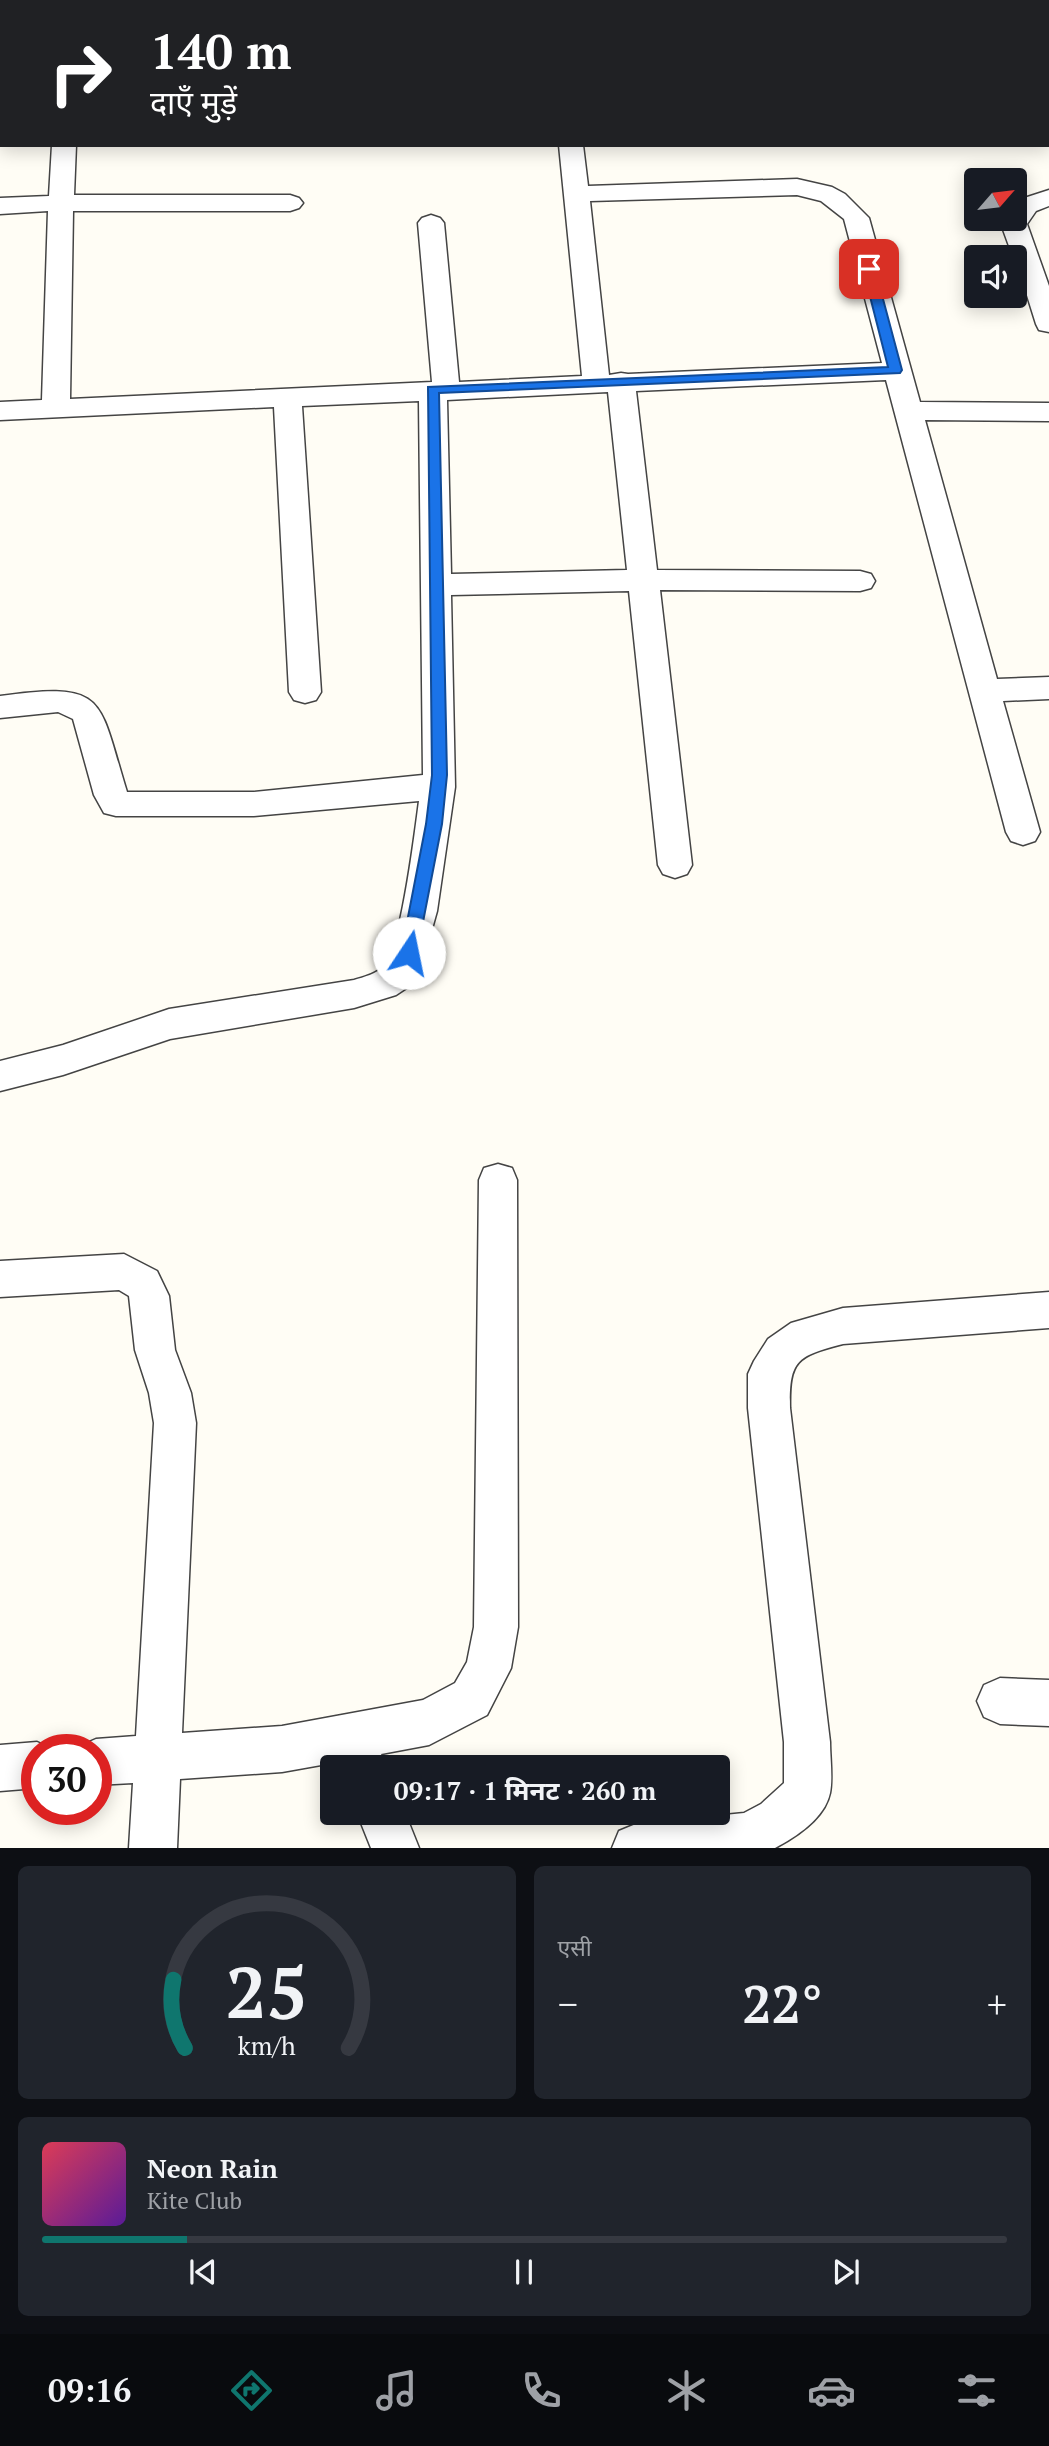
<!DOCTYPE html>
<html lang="hi">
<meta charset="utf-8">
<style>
:root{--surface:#171b24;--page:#20242c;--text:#f1f3f6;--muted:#9ea1a6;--line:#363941;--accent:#0f766e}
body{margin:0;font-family:"PT Serif","Noto Sans Devanagari",serif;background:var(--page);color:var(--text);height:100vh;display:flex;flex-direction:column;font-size:26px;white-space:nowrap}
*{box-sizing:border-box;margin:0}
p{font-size:23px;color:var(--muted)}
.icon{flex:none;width:38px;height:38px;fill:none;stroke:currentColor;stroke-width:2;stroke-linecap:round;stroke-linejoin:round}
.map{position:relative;height:1848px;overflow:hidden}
.panel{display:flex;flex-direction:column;gap:18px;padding:18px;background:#0d0f14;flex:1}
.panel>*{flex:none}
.banner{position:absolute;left:0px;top:0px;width:1050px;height:147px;box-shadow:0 4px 18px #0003;background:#202124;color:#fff;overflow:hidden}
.needle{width:46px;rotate:62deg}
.fabs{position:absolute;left:964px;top:168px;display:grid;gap:14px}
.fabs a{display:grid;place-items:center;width:63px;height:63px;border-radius:7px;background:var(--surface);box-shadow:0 4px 18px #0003;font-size:35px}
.speed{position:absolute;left:21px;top:1734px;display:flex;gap:14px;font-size:35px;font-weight:700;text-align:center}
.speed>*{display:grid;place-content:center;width:91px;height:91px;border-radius:50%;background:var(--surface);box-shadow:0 4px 18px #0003;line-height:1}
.speed .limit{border:10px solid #d22;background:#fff;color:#111}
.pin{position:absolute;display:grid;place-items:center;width:60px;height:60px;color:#fff;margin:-30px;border-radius:14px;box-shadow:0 4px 10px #0006}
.me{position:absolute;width:77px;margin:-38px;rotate:11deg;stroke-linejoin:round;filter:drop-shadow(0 0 5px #0008)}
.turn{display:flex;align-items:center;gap:24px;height:147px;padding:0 35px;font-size:32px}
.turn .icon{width:91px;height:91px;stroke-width:2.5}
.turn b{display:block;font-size:49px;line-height:60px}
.big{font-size:52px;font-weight:700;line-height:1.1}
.panel .widget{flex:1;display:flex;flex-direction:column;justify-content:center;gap:10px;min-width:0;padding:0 24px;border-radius:10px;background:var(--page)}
.panel .dial{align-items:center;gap:0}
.dial svg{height:182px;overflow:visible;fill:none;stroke:var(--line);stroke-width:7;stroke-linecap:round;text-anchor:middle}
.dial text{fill:var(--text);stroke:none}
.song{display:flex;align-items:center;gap:21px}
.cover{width:84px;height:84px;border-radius:10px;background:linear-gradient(135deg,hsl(350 70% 55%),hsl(270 70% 35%))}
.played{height:7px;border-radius:4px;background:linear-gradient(90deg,var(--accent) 15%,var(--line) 15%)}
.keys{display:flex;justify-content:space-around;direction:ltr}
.heat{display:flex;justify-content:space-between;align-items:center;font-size:38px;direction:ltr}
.panel .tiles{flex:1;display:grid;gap:18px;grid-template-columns:1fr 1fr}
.widget:last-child{grid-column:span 2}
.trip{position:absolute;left:320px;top:1755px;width:410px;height:70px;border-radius:7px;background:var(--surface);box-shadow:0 4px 18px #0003;font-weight:700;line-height:70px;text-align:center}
.tab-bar{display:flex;height:112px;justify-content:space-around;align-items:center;background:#090b0e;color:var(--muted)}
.tab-bar .icon{width:49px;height:49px}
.tab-bar .selected{color:var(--accent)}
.tab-bar b{font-size:32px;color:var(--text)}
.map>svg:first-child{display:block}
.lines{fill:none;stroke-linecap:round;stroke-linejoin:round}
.street-casing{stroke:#444;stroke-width:3}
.street{fill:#fff;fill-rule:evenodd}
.route{fill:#1a73e8;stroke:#114b97;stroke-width:2}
</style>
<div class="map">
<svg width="1049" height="1848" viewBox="0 0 1049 1848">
<rect width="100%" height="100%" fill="#fffdf5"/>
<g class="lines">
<!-- street casing -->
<g class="street-casing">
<g id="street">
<rect x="243" y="0" width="22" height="2"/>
<polygon points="893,0 991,0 892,2"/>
<rect x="0" y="22" width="2" height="14"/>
<rect x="1048" y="67" width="1" height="14"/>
<rect x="0" y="104" width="2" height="14"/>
<path d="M52 145H76L74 195H290L299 198 303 203 299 208 290 211H73L70 399 432 382 418 223 422 218 431 215 440 218 444 223 459 382 582 376 559 145H583L588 186 797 179 832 187 845 194 869 218 920 402 1049 403V421L925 420 997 679 1049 677V699L1003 701 1040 832 1035 841 1023 845 1011 841 1006 832 886 380 636 391 657 570 860 571 871 574 875 581 871 588 860 591 660 590 692 865 687 874 675 878 663 874 658 865 629 591 451 595 455 787 437 911 423 961 411 985 396 995 354 1008 170 1039 63 1075 0 1091V1061L63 1045 169 1009 354 980C364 977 376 974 384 966 401 948 415 831 419 801L254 816H116L104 813 94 795 73 719 58 712 0 718V696C108 681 98 698 127 792H254L423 775 419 401 302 406 321 692 316 700 305 703 294 700 289 692 274 407 0 420V402L42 400 48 211 0 214V198L49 196ZM797 195 821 201 844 219 882 363 628 374 621 373 609 375 590 201ZM608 392 627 570 451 574 447 400Z"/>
<polygon points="1049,190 1049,206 1036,211 1027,224 1049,286 1049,332 1039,330 1036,324 1015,257 1013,257 1001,224 1004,219 1015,219 1015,203 1018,200"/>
<polygon points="498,1164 512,1168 517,1180 518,1627 511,1668 487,1715 429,1745 381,1754 387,1768 341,1768 338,1762 282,1772 180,1779 177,1848 129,1848 133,1783 96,1785 96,1750 78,1750 80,1746 96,1739 136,1736 154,1423 149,1393 135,1350 129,1296 119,1290 0,1297 0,1261 124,1254 157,1271 169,1296 175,1350 191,1393 196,1423 182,1733 282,1726 423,1700 455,1683 467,1662 474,1627 479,1180 484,1168"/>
<path d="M1049 1292V1328L843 1344C797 1356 789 1360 790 1408L830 1742C830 1758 833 1778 830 1793 825 1818 796 1837 775 1848H612L619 1831 636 1824 744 1813 761 1804 784 1783V1742L748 1408V1374L754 1361 768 1339 791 1323 843 1308Z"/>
<polygon points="1000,1678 1049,1680 1049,1726 1000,1724 984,1717 977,1701 984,1685"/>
<polygon points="37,1742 54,1750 37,1750 37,1788 0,1791 0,1745"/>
<polygon points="357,1813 405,1813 419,1848 371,1848"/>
</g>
</g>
<!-- street -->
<use href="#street" class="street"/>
</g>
<!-- route -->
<polygon class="route" points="869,265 875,269 902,370 900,373 439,393 447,775 442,824 417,953 409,959 403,957 401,953 426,824 432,775 428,387 888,367 863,269"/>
</svg>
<div class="fabs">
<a><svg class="needle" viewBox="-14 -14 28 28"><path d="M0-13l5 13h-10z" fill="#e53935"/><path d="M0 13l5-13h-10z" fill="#9ea1a6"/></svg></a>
<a><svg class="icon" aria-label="sound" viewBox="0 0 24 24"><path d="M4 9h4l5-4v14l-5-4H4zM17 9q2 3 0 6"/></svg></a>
</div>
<div class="speed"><div class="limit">30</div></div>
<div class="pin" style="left:869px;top:269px;background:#d93025"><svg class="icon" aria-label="arrive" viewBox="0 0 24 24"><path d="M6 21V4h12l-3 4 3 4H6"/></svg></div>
<svg class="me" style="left:409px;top:953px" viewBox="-20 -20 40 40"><circle r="19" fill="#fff"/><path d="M0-13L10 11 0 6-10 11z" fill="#1a73e8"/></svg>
<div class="trip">09:17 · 1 मिनट · 260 m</div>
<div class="banner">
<div class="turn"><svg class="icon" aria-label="right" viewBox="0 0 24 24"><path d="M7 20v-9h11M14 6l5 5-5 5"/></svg><div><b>140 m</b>दाएँ मुड़ें</div></div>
</div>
</div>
<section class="panel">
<div class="tiles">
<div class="widget dial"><svg viewBox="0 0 100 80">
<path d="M14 69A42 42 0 1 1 86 69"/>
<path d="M14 69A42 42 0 0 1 9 39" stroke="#0f766e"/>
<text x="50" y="56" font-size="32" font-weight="700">25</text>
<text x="50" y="72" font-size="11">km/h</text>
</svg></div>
<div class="widget"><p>एसी</p>
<div class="heat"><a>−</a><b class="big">22°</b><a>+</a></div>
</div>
<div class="widget">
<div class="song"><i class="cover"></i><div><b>Neon Rain</b><p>Kite Club</p></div></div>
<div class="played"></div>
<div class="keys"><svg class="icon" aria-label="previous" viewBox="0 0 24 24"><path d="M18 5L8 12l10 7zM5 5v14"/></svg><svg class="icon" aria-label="pause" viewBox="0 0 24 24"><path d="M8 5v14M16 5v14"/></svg><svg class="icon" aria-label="next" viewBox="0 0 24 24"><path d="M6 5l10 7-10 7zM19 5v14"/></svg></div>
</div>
</div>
</section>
<nav class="tab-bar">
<b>09:16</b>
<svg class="icon selected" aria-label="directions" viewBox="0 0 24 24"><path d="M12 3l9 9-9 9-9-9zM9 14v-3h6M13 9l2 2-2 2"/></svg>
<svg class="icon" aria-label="music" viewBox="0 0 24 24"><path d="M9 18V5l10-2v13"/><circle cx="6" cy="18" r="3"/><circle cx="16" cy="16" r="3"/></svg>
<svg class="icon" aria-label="phone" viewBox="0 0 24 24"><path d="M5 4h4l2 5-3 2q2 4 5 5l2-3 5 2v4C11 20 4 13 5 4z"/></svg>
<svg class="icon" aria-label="climate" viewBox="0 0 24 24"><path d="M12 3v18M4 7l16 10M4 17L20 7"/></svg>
<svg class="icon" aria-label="car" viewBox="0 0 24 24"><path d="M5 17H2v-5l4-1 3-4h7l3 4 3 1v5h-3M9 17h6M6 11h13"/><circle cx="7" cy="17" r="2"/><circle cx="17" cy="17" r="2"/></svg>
<svg class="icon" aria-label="filters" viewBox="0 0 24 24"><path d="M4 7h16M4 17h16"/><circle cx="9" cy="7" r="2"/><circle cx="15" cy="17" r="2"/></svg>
</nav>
